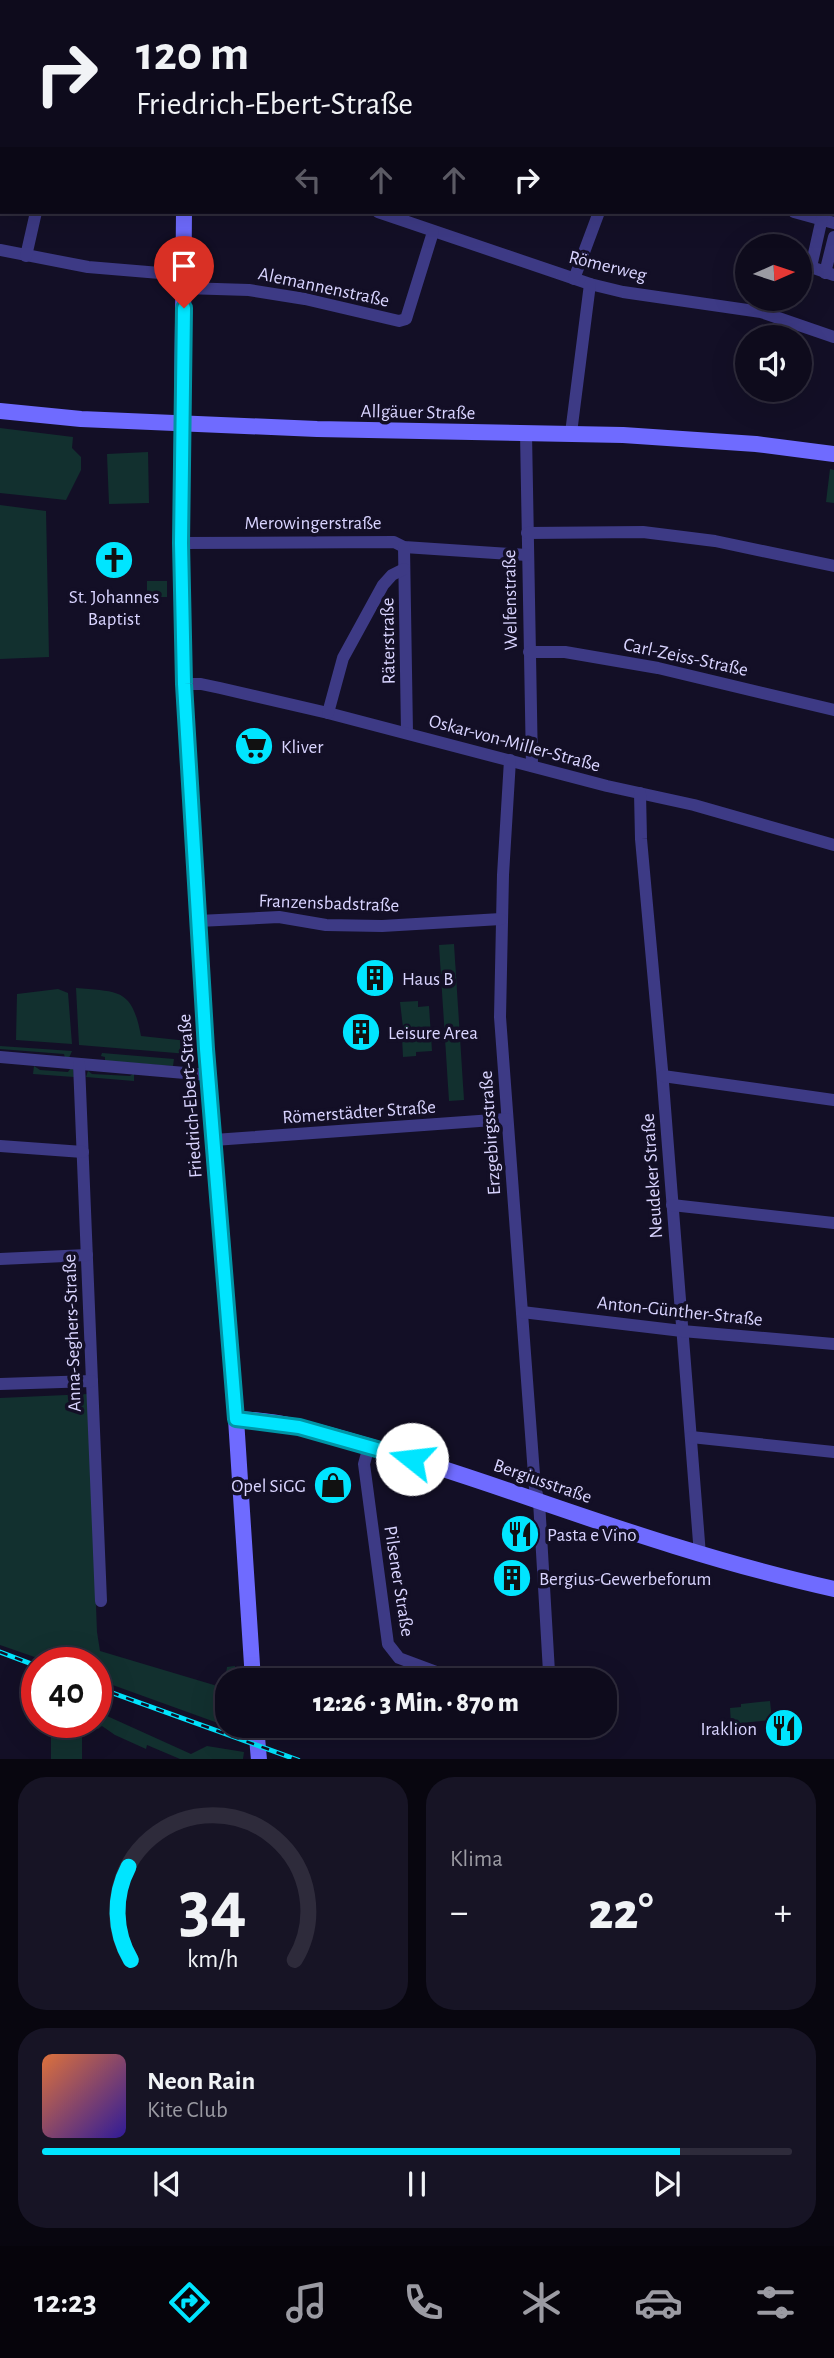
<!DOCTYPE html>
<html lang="de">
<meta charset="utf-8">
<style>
:root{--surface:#0e0b1c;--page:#171425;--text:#f1f3f6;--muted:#9b9ba3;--line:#2e2b3b;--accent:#00e5ff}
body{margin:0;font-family:"Alegreya Sans",sans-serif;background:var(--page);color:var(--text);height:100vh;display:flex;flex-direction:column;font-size:26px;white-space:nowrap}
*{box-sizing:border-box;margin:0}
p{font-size:23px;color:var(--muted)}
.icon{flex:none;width:38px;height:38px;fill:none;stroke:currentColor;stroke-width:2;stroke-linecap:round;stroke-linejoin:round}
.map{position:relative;height:1759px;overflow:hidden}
.sheet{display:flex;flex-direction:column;gap:18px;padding:18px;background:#08060f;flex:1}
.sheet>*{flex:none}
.guide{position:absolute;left:0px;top:0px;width:835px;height:214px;box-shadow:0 7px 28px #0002,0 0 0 2px var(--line);background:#0e0b1c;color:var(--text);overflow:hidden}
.needle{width:46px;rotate:87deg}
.tools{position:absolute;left:735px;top:234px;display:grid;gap:14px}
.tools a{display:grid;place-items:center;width:77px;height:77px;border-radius:50%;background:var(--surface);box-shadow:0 7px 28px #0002,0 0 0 2px var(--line);font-size:35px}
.speed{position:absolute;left:21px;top:1647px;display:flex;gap:14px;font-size:35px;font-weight:700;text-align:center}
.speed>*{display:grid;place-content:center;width:91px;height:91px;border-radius:50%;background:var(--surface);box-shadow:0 7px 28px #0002,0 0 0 2px var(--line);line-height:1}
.speed .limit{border:10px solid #d22;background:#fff;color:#111}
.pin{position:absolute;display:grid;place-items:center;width:60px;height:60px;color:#fff;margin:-72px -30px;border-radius:50% 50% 50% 0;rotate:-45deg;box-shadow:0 0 7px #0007}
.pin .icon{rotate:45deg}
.me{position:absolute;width:77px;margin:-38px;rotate:286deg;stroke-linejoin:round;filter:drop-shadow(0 0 5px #0008)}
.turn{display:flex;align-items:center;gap:24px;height:147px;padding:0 21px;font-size:32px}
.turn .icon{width:91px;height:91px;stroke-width:2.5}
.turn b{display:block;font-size:49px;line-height:60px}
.lanes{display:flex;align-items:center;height:66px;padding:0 21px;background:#0003;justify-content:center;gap:35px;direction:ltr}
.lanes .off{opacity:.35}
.big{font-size:52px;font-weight:800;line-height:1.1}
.sheet .card{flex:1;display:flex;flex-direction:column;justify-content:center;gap:10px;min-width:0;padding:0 24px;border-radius:28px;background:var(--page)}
.sheet .dial{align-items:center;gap:0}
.dial svg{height:182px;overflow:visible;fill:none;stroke:var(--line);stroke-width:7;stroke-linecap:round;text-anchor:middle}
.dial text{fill:var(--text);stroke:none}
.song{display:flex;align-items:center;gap:21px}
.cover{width:84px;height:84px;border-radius:10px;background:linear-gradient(135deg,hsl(20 70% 55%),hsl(250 70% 35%))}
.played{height:7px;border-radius:4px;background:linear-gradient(90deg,var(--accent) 85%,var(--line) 85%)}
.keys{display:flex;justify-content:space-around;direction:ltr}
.heat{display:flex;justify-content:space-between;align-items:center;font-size:38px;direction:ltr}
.sheet .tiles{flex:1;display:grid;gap:18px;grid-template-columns:1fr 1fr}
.card:last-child{grid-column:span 2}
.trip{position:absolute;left:215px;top:1668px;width:402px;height:70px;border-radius:28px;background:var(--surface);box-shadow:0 7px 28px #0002,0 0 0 2px var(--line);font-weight:800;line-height:70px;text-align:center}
.menu{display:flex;height:112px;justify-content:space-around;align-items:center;background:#06040b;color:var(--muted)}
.menu .icon{width:49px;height:49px}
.menu .active{color:var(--accent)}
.menu b{font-size:32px;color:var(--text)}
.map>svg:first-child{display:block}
.green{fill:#12302f}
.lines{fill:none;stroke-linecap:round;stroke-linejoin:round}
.street{stroke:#3d3a85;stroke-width:12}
.secondary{stroke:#6f6bff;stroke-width:16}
.rail-casing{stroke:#00e5ff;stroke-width:5}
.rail{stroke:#130f26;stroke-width:2.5;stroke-dasharray:8;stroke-linecap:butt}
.route-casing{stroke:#0095a6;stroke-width:18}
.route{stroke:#00e5ff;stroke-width:12}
.labels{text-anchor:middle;stroke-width:7;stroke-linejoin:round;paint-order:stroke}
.street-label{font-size:19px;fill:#d9d4ff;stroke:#130f26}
.poi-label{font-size:19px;fill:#d9d4ff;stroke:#130f26;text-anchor:start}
</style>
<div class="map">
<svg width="834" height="1760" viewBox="0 0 834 1760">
<rect width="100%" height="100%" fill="#130f26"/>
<!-- green -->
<g class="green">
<polygon points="0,428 73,437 72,448 81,457 81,470 66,500 0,493"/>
<polygon points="148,452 149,503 109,504 107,454"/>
<polygon points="830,469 834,470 834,503 826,502"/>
<polygon points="0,505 46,511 49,657 0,659"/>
<rect x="147" y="581" width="20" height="16"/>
<polygon points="454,944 464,1100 449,1101 439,945"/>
<path d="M76 988C119 992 132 988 141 1036L188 1041V1054L79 1045Z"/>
<polygon points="58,989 68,993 72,1044 16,1040 17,994"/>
<polygon points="418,1001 418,1007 429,1006 432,1051 416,1052 416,1056 403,1057 402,1037 404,1036 400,1002"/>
<polygon points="0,1046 72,1051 69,1058 65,1058 64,1054 0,1049"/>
<polygon points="102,1053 174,1059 173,1066 105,1061 105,1057 101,1056"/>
<polygon points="34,1066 40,1070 68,1072 70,1069 73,1069 74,1077 33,1074"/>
<polygon points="88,1071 92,1074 130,1076 134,1073 134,1081 86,1077"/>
<polygon points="88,1394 97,1632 100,1651 224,1688 227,1667 235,1666 237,1680 228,1680 228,1726 240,1726 240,1731 96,1679 96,1662 49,1662 0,1645 0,1398"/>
<polygon points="770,1701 772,1720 731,1724 730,1708 741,1707 741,1704"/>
<polygon points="96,1711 191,1754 207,1746 244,1752 243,1759 180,1759 147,1745 146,1749 115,1735 102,1726 98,1729 90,1726 82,1731 82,1759 51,1759 51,1722 96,1722"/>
</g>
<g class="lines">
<!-- street -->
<g class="street">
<polyline points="647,2 647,0"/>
<polyline points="0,55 2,55"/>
<polyline points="0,147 2,148"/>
<polyline points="378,212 590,284 623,292 761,312 834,337"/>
<polyline points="794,212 834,223"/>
<polyline points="822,218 811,267 834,275"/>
<polyline points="0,250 88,267 184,275"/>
<polyline points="26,256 36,212"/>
<polyline points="825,273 834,237"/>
<polyline points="574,279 599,212"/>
<polyline points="184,288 249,290 305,299 399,321 406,319 433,232"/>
<polyline points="526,433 532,766"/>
<polyline points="571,433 590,284"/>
<polyline points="527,533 643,532 715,541 834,566"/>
<polyline points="181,543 394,542 404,547 527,555"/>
<polyline points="404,547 407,733"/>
<polyline points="529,652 565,652 658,668 834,710"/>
<polyline points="184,684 201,684 220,688 328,713 607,786 694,805 834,845"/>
<polyline points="328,713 343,658 383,585 392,575 404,569"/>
<polyline points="510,760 503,875 500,1017 535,1488 539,1501 549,1672 548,1680"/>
<polyline points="640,793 641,839 662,1070 700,1555"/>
<polyline points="198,921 279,917 326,925 382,926 501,919"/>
<polyline points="0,1057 208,1075"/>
<polyline points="79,1064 101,1601"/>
<polyline points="663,1076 834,1100"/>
<polyline points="214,1140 507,1119"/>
<polyline points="0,1146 83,1152"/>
<polyline points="672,1205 834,1223"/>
<polyline points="0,1259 87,1255"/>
<polyline points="522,1312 682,1331 834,1344"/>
<polyline points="0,1384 92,1381"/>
<polyline points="691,1437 834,1452"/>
<polyline points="369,1446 364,1464 388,1644 399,1658 458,1680"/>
</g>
<!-- secondary -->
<g class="secondary">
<polyline points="189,2 189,0"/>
<polyline points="184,212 181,543 184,684 206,1049 236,1419 253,1680"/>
<polyline points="0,411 81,419 317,429 623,435 756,444 834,454"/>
<path d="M236 1419C279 1420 320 1432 361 1444 414 1459 466 1476 518 1494 622 1530 726 1565 834 1589"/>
<polyline points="256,1726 259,1760"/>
</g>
<!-- rail casing -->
<g class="rail-casing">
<g id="rail">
<polyline points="0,1652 37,1666"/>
<polyline points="96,1687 298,1760"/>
</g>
</g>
<!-- rail -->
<use href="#rail" class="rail"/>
</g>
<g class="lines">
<!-- route casing -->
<g class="route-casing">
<polyline id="route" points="184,308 181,543 184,684 206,1049 236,1419 299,1427 412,1459"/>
</g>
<!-- route -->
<use href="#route" class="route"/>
</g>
<!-- icons -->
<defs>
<g id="church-disc" transform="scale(2.0125)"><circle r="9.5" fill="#00e5ff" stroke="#130f26"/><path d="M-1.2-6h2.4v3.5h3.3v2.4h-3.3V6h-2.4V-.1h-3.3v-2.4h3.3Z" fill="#111"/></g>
<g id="supermarket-disc" transform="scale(2.0125)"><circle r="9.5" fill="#00e5ff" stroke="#130f26"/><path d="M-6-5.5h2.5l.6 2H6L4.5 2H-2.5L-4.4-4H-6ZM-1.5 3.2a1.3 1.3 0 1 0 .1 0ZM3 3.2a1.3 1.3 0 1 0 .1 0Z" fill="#111"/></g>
<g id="building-disc" transform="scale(2.0125)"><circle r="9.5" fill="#00e5ff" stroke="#130f26"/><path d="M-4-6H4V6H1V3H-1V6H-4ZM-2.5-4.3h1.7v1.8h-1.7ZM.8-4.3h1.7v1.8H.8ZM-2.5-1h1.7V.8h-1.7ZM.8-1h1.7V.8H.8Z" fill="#111"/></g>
<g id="shop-disc" transform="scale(2.0125)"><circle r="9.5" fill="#00e5ff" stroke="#130f26"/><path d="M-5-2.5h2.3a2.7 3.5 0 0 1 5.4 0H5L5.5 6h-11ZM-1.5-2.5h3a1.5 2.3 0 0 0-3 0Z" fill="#111"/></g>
<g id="restaurant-disc" transform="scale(2.0125)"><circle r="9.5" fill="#00e5ff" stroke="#130f26"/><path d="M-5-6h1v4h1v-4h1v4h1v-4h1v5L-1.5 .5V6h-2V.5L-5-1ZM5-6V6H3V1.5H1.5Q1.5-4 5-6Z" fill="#111"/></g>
</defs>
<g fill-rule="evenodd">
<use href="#church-disc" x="114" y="560"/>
<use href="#supermarket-disc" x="254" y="746"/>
<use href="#building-disc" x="375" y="978"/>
<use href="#building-disc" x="361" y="1032"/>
<use href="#shop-disc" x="333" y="1485"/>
<use href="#restaurant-disc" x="520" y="1534"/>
<use href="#building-disc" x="512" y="1578"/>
<use href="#restaurant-disc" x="784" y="1728"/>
</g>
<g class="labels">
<!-- street labels -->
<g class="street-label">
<text transform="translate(608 265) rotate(14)" y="7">Römerweg</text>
<text transform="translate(324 286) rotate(12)" y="7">Alemannenstraße</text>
<text transform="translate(418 411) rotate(1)" y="7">Allgäuer Straße</text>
<text x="313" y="529">Merowingerstraße</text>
<text transform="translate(509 600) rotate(-91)" y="7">Welfenstraße</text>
<text transform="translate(387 641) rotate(-91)" y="7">Räterstraße</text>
<text transform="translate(686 656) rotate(12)" y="7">Carl-Zeiss-Straße</text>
<text transform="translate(515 742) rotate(15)" y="7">Oskar-von-Miller-Straße</text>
<text transform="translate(329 902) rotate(2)" y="7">Franzensbadstraße</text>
<text transform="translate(189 1096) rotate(-94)" y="7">Friedrich-Ebert-Straße</text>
<text transform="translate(359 1111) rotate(-4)" y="7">Römerstädter Straße</text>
<text transform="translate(489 1133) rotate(-94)" y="7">Erzgebirgsstraße</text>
<text transform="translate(651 1176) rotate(-94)" y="7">Neudeker Straße</text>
<text transform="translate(680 1310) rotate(6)" y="7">Anton-Günther-Straße</text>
<text transform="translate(71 1333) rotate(-92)" y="7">Anna-Seghers-Straße</text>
<text transform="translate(543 1480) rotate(19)" y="7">Bergiusstraße</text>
<text transform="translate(400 1581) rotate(81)" y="7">Pilsener Straße</text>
</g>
<!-- poi labels -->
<g class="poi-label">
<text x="114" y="603" text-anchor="middle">St. Johannes<tspan x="114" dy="22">Baptist</tspan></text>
<text x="281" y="753">Kliver</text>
<text x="402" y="985">Haus B</text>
<text x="388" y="1039">Leisure Area</text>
<text x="306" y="1492" text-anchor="end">Opel SiGG</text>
<text x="547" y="1541">Pasta e Vino</text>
<text x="539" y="1585">Bergius-Gewerbeforum</text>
<text x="757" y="1735" text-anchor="end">Iraklion</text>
</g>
</g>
</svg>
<div class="tools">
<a><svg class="needle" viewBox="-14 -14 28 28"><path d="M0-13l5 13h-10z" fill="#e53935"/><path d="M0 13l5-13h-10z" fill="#9b9ba3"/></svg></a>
<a><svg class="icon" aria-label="sound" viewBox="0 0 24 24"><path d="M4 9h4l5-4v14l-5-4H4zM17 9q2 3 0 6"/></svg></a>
</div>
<div class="speed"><div class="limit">40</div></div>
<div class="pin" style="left:184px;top:308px;background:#d93025"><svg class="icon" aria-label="arrive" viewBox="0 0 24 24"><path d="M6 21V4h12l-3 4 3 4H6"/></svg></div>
<svg class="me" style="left:412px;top:1459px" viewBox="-20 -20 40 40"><circle r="19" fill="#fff"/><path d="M0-13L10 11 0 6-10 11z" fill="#00e5ff"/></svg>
<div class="trip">12:26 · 3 Min. · 870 m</div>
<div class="guide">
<div class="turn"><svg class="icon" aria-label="right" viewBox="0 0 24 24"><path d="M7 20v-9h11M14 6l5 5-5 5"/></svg><div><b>120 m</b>Friedrich-Ebert-Straße</div></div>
<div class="lanes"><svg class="icon off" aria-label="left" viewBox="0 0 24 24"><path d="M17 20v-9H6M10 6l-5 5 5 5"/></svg><svg class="icon off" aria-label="ahead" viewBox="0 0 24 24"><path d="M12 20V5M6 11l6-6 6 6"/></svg><svg class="icon off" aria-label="ahead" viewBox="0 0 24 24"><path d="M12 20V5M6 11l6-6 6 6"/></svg><svg class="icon" aria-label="right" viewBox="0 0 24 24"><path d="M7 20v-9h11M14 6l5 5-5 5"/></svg></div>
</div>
</div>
<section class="sheet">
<div class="tiles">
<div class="card dial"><svg viewBox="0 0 100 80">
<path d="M14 69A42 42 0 1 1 86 69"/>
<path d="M14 69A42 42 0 0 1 13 28" stroke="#00e5ff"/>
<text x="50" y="56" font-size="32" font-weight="700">34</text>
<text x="50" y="72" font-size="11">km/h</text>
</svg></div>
<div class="card"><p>Klima</p>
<div class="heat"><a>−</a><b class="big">22°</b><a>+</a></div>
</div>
<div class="card">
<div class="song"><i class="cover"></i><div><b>Neon Rain</b><p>Kite Club</p></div></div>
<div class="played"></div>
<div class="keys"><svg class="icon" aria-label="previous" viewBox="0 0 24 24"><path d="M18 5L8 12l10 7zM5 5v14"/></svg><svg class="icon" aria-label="pause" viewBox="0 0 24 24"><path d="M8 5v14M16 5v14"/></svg><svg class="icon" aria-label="next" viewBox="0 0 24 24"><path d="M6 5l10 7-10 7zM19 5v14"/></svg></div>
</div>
</div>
</section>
<nav class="menu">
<b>12:23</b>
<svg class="icon active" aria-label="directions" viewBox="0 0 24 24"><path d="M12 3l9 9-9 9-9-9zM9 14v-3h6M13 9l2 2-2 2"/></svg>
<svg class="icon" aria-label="music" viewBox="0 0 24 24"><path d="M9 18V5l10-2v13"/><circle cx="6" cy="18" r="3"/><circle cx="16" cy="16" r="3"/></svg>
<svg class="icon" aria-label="phone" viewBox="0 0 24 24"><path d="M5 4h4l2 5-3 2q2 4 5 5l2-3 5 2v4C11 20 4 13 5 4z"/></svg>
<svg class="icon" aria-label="climate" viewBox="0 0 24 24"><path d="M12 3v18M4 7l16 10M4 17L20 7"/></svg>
<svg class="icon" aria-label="car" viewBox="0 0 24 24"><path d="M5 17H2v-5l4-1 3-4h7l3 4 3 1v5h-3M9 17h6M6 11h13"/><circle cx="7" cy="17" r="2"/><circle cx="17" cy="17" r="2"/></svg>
<svg class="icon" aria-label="filters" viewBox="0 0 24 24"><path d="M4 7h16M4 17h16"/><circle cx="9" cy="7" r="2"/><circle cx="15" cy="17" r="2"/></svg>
</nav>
